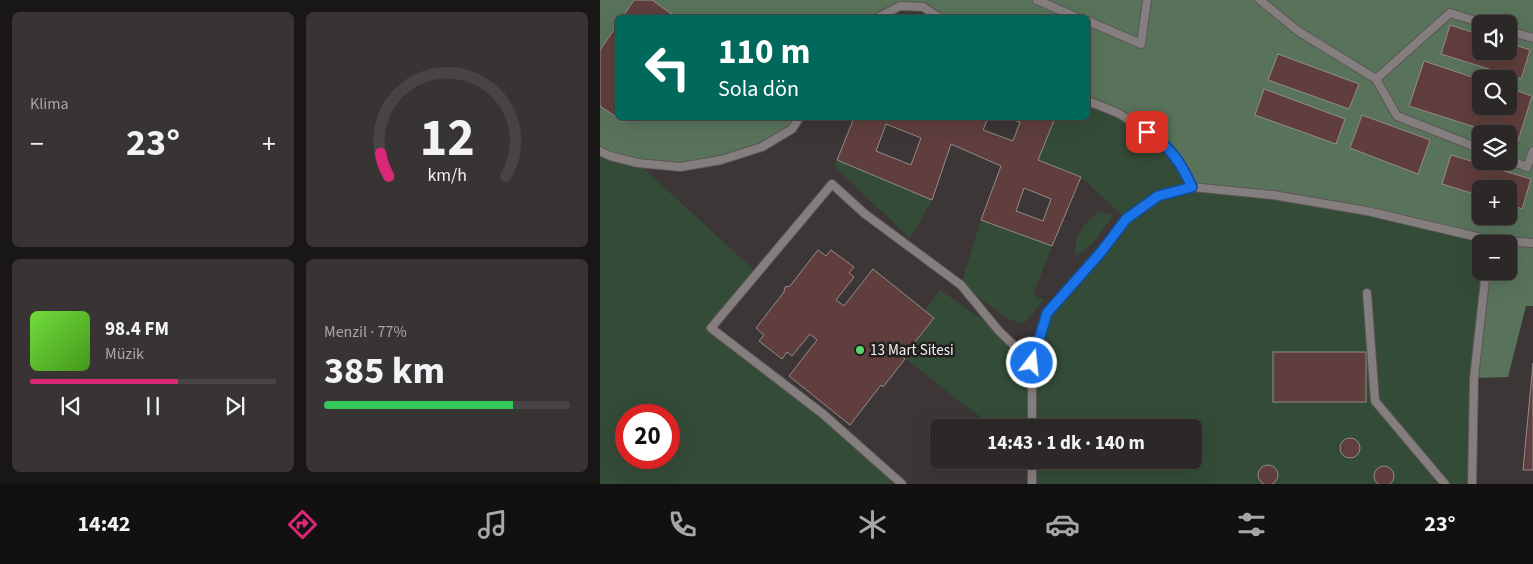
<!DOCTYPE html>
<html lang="tr">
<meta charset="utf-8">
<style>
:root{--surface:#2d2828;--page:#393434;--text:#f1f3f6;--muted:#a7a6a8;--line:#484445;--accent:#db2777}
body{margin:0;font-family:"Source Sans 3",sans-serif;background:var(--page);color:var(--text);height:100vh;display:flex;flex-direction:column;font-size:19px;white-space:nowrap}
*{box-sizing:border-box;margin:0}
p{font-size:16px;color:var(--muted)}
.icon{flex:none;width:28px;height:28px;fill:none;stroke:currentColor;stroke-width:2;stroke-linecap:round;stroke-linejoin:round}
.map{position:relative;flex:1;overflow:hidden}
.side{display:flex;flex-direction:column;gap:12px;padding:12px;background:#191616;width:600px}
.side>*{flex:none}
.hud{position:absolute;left:15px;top:15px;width:475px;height:105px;border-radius:8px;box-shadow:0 5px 20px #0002,0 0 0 1px var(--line);background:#00695c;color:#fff;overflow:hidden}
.buttons{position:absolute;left:872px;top:15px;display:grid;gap:10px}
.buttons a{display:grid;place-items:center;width:45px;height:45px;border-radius:8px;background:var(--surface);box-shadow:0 5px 20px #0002,0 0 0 1px var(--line);font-size:25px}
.speed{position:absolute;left:15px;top:404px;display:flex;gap:10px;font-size:25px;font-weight:700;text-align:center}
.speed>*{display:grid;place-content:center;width:65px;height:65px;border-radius:50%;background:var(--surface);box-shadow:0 5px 20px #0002,0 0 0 1px var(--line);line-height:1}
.speed .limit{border:8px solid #d22;background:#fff;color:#111}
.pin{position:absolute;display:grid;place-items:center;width:42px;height:42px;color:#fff;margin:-21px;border-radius:10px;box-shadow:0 2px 8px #0006}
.me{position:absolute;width:55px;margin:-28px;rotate:16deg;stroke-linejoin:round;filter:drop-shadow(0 0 4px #0008)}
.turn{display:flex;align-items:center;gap:18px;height:105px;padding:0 20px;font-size:22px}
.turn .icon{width:65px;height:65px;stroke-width:2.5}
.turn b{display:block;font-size:35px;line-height:42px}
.big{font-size:38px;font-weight:700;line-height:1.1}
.side .tile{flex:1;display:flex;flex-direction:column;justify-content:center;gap:8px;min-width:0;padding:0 18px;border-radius:8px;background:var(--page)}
.side .dial{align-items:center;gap:0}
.dial svg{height:130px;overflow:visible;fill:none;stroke:var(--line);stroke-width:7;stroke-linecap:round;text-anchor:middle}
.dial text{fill:var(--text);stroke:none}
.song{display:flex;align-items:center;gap:15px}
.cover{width:60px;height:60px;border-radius:8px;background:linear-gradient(135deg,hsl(100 70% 55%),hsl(100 70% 35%))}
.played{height:5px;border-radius:2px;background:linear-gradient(90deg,var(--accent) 60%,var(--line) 60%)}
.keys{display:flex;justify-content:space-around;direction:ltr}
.heat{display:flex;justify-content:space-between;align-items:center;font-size:28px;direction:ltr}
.charge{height:8px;border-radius:4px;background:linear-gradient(90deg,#34c759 77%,var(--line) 0)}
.side .tiles{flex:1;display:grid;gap:12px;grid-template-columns:repeat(2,1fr)}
.trip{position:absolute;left:330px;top:419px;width:272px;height:50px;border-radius:8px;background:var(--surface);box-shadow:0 5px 20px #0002,0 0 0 1px var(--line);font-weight:700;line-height:50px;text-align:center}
.tab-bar{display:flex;height:80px;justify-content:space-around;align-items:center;background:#121010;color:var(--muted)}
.tab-bar .icon{width:35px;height:35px}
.tab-bar .on{color:var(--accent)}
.tab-bar b{font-size:22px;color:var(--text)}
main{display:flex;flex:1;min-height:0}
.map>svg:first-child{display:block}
.green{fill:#344c37;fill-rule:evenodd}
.forest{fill:#59735b;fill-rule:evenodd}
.building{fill:#5f3e3d;stroke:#938c8b;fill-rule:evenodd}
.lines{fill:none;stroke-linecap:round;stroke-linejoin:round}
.service-casing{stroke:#5a5554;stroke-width:10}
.service{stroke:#857e7e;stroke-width:8}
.route-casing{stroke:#114b97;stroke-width:12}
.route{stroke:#1a73e8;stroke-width:9}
.poi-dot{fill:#58d56f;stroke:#211e1e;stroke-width:2}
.labels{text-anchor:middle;stroke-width:5;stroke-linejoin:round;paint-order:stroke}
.poi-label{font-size:15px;fill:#f6f2f2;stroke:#211e1e;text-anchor:start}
</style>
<main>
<section class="side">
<div class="tiles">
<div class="tile"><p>Klima</p>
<div class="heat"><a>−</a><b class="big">23°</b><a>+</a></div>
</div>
<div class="tile dial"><svg viewBox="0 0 100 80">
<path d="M14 69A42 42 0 1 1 86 69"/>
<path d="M14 69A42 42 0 0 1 9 55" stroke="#db2777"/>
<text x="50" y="56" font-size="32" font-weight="700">12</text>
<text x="50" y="72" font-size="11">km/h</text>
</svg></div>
<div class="tile">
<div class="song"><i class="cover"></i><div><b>98.4 FM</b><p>Müzik</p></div></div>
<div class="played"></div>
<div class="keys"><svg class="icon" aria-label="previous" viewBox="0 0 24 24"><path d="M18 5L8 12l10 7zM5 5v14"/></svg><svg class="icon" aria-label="pause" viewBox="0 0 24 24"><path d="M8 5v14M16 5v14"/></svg><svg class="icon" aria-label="next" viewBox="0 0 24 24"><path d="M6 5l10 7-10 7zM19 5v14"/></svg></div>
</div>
<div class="tile"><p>Menzil · 77%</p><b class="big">385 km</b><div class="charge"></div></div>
</div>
</section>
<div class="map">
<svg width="933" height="484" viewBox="0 0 933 484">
<rect width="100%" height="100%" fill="#3c3636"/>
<!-- green -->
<g class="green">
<polygon points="488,101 767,211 889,244 881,244 881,271 886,271 874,378 872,484 432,484 432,460 594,460 594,428 393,427 303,357 334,318 325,310 340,290 399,331 432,362 447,313 526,219 481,177 438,160 455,118 488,118"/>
<path d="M0 151 38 163 157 273 111 328 223 414 302 484H0ZM26 415H69V458H26Z"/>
<polygon points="237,160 332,200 310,238 234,166"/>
<path d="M499 211 513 215C503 230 491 249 475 256L476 239 483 227Z"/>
<polygon points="381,220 452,246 433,295 444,300 424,323 410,320 361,285"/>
</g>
<!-- forest -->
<path class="forest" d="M0 0H933V306H926L908 377 874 378 886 271H909V244L767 211 592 187 562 141 518 113 488 101V18L340 17 323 7 300 6 277 18H18V118H199L192 129 162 147 80 167 38 163 0 151ZM881 24H909V51H881ZM881 79H909V106H881ZM881 134H909V161H881ZM881 189H909V216H881Z"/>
<!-- building -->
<g class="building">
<polygon points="34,0 52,0 77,18 22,18"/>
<polygon points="18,24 18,118 27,118 24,122 0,106 0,50"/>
<polygon points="850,25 881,35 881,51 909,51 909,43 930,50 921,79 841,54"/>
<polygon points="678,54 759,84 749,109 668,80"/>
<polygon points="824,61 881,80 881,106 909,106 909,88 932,96 918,141 909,138 909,134 897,134 809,106"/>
<polygon points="664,89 745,119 736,144 655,115"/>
<polygon points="762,115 830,140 818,174 750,148"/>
<path d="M254 118H388L383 130 413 141 420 122 407 118H455L438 160 481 177 452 246 381 220 401 166 351 144 332 200 237 160ZM286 124 321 138 311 165 276 151ZM424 188 451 199 443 221 416 211Z"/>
<polygon points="851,155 931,179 922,209 909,204 909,189 881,189 881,196 842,184"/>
<polygon points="218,250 226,256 231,250 254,267 249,273 254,277 236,300 244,306 273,269 334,318 303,357 305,359 283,387 281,385 250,425 189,376 217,340 210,334 192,356 187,352 182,359 159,341 164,335 156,328 184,292 185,287 190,286"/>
<rect x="673" y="352" width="93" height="50"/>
<polygon points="933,363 933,470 923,470"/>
<circle cx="750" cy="448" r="10"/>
<circle cx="668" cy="475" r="10"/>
<circle cx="784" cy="476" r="10"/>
</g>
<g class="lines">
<!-- service casing -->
<g class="service-casing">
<g id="service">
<polyline points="437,0 478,18"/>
<polyline points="660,0 698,31 776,79 797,116 881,149"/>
<polyline points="277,18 300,6 323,7 340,18"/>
<polyline points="488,21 541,44 547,0"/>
<polyline points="909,31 933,38"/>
<polyline points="776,79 850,13 885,24"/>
<polyline points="488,101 518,113 562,141 583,168 592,187 673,195 767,211 890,240"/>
<polyline points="0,151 10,156 38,163 80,167 121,160 162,147 192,129 199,118"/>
<polyline points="909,160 927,167 933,151"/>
<polyline points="889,244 890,240 933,243"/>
<polyline points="767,293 775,401 845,484"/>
<polyline points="432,428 432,363 447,313 501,252 526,219 558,196 592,187"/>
<polyline points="302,484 223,414 111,328 232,184 265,214 361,285 399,331 432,363"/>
<polyline points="432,484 432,460"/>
<polyline points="872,484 874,378 886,271"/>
</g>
</g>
<!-- service -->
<use href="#service" class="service"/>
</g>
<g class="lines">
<!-- route casing -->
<g class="route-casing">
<path id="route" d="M432 363 447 313 501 252 526 219 558 196 592 187C581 163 570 146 547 132"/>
</g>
<!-- route -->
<use href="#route" class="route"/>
</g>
<!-- markers -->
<circle class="poi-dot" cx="260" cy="350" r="5"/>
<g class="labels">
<!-- poi labels -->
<g class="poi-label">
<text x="270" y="355">13 Mart Sitesi</text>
</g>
</g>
</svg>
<div class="buttons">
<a><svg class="icon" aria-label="sound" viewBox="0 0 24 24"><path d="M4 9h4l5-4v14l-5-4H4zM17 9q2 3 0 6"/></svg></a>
<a><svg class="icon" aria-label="search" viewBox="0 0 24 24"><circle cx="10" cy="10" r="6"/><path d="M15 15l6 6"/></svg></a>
<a><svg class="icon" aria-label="layers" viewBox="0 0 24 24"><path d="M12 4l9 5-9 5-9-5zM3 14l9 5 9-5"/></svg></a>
<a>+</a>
<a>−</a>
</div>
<div class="speed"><div class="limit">20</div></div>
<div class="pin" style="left:547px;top:132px;background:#d93025"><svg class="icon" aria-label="arrive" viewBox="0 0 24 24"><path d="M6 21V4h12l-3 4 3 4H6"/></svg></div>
<svg class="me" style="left:432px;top:363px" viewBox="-20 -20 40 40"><circle r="17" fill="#1a73e8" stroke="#fff" stroke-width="3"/><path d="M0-11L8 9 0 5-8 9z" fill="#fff"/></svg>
<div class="trip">14:43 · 1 dk · 140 m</div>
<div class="hud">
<div class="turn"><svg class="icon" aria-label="left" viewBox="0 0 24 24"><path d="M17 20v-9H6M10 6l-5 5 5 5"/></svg><div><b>110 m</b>Sola dön</div></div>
</div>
</div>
</main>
<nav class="tab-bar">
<b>14:42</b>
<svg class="icon on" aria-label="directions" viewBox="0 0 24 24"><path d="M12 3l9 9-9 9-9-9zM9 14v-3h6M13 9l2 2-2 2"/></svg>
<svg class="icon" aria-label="music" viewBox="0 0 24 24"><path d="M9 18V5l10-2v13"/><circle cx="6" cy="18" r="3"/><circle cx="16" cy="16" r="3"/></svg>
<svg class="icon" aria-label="phone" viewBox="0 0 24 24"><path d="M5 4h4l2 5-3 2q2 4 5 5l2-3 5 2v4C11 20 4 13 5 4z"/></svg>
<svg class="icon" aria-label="climate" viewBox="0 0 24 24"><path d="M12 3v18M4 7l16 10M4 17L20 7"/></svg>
<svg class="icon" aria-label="car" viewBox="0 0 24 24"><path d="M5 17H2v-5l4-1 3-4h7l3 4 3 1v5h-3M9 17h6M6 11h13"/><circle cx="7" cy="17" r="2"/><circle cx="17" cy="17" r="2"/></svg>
<svg class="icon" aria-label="filters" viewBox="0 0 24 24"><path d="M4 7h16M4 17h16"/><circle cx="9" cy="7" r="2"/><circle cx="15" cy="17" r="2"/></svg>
<b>23°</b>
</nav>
